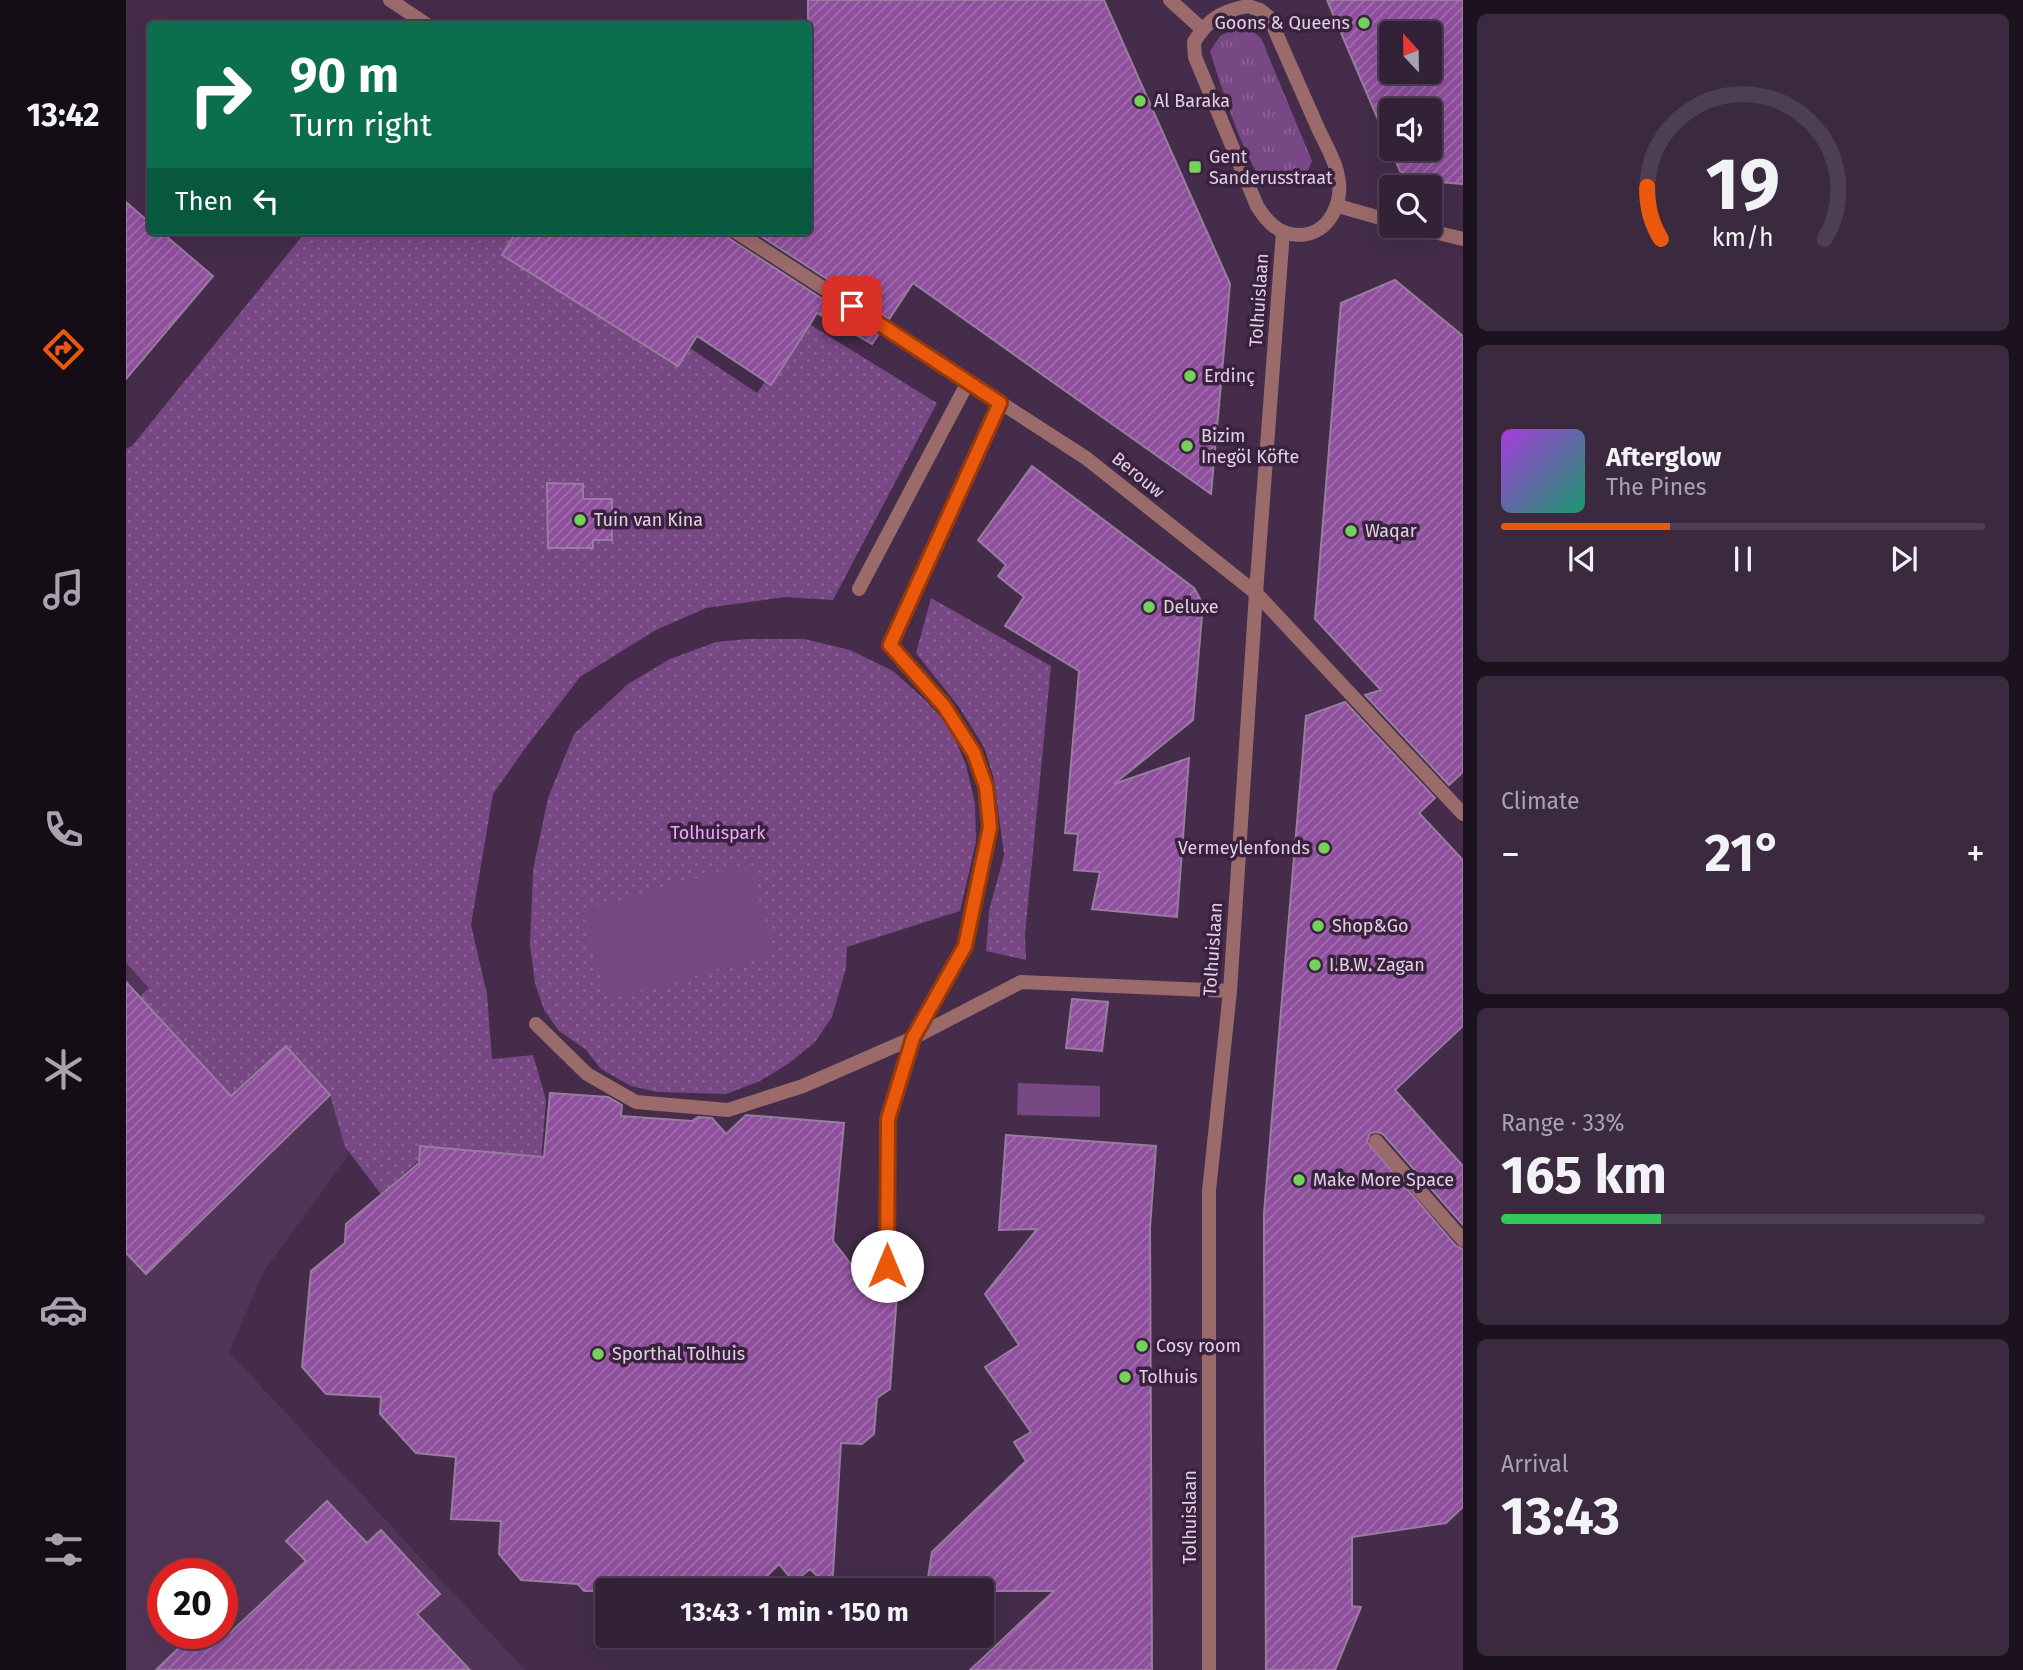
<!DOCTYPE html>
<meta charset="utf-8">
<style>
:root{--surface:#332138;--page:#3b2940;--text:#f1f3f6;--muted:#a9a3ae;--line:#4e3e53;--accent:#ea580c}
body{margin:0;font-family:"Fira Sans",sans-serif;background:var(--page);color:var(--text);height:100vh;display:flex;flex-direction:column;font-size:26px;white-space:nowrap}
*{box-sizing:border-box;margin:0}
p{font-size:23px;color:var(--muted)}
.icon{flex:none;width:38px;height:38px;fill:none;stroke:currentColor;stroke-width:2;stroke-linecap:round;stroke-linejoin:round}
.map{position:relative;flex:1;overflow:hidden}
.sheet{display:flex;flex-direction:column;gap:14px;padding:14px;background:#1c121f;width:560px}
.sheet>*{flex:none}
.banner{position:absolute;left:21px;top:21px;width:665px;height:214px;border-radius:7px;box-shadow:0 7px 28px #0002,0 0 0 2px var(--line);background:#0b6e4f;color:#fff;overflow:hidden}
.needle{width:46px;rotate:338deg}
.buttons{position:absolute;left:1253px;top:21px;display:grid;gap:14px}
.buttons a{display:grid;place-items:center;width:63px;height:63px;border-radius:7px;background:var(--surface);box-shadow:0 7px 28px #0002,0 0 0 2px var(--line);font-size:35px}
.speed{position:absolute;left:21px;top:1558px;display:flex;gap:14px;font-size:35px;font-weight:700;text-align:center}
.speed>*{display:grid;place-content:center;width:91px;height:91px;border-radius:50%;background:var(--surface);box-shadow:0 7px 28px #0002,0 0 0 2px var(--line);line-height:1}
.speed .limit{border:10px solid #d22;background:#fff;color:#111}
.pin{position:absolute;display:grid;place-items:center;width:60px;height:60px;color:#fff;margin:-30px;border-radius:14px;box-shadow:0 4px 10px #0006}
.me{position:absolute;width:77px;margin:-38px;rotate:0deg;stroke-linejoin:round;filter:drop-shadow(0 0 5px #0008)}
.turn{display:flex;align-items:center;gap:24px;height:147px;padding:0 28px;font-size:32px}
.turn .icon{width:91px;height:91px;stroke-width:2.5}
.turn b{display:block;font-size:49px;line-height:60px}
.then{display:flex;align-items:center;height:66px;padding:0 28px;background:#0003;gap:14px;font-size:26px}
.big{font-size:52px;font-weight:700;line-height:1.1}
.sheet .widget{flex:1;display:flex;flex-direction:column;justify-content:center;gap:10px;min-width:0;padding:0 24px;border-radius:10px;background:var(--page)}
.sheet .dial{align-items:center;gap:0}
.dial svg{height:182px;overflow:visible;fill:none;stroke:var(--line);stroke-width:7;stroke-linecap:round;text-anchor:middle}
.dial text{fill:var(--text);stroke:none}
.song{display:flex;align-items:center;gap:21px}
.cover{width:84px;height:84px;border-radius:10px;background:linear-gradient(135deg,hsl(280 70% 55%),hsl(160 70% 35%))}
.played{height:7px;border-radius:4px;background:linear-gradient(90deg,var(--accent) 35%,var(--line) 35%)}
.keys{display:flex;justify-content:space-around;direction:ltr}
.heat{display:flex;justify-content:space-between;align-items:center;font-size:38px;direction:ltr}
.charge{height:10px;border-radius:5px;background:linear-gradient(90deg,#34c759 33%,var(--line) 0)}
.trip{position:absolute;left:469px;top:1578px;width:399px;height:70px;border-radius:7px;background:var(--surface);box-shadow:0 7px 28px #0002,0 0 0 2px var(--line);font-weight:700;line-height:70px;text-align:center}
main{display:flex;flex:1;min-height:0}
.menu{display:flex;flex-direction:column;width:126px;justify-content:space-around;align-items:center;background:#140d16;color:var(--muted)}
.menu .icon{width:49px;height:49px}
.menu .active{color:var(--accent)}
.menu b{font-size:32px;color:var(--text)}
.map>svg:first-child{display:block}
.built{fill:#513558;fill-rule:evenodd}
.grass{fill:url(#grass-tufts)}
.park{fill:url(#park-dots)}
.garden{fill:#784884}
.building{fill:url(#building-hatch);stroke:#987d9e;stroke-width:2;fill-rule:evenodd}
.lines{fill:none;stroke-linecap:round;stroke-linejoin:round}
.service{stroke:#9b6b6b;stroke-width:14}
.minor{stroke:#9b6b6b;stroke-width:14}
.tertiary{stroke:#9b6b6b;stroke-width:14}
.route-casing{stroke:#983908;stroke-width:18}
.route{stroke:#ea580c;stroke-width:12}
.poi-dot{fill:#74d25c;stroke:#3a223f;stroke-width:2.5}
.labels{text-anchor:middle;stroke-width:7;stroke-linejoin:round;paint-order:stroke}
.poi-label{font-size:18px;fill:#e0d1e4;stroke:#3a223f;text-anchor:start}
.street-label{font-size:18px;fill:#e0d1e4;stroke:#3a223f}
.park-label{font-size:18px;fill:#edaafd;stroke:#3a223f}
</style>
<main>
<nav class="menu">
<b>13:42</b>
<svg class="icon active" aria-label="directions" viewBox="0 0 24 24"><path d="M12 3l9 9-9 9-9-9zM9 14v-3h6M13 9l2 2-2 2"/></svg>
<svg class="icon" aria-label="music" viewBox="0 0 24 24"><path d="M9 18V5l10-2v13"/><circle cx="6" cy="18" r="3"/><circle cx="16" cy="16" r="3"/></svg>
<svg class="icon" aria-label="phone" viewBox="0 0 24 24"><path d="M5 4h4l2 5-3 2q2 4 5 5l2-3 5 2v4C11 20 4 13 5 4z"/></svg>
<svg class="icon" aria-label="climate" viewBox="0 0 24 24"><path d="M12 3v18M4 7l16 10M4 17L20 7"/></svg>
<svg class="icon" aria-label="car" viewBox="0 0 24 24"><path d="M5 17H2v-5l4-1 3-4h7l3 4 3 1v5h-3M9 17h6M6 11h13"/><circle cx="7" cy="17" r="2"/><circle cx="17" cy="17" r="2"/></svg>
<svg class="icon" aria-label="filters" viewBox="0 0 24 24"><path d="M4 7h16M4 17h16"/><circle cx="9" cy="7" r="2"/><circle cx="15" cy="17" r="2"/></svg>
</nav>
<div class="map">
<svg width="1337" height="1670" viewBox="0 0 1337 1670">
<defs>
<pattern id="grass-tufts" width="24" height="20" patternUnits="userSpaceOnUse" patternTransform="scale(1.75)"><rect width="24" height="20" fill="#784884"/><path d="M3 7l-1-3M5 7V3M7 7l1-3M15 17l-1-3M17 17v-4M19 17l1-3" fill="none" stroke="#8b6195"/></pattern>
<pattern id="park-dots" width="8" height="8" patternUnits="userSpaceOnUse" patternTransform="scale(1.75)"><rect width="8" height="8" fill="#784884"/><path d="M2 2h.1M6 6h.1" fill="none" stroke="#8b6195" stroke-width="1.8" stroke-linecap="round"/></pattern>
<pattern id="building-hatch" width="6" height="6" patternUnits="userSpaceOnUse" patternTransform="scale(1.75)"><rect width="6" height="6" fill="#8e4f9d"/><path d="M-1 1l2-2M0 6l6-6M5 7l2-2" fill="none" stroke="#a36faf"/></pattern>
</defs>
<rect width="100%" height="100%" fill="#442c4a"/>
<!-- built -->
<path class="built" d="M0 963 23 988 14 997 104 1096 160 1046 204 1095 222 1156 138 1271 103 1352 399 1670H0ZM37 1573H96V1633H37Z"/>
<!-- grass -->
<path class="grass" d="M1107 30H1125L1135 38 1186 161 1177 183C1165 186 1150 191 1140 183 1121 169 1092 77 1084 51L1094 36Z"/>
<!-- park -->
<g class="park">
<polygon points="175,231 389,231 631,393 680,322 811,403 707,600 659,597 580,608 530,630 454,677 398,750 367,794 345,925 361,994 366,1059 407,1055 420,1100 415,1160 301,1153 255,1194 219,1147 204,1095 161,1046 105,1096 13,997 23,988 0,963 0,449 6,446 178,234"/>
<polygon points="805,598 925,666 899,934 900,960 860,951 863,911 878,855 868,779 858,747 833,707 790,653"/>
<polygon points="621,639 678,639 724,650 767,671 798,699 824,727 840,765 849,803 850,842 834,911 721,947 720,968 706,1017 689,1042 662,1064 634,1081 600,1094 531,1092 505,1086 475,1069 459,1049 433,1031 418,1010 409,983 404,945 407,870 422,798 448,734 502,684 544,659 590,642"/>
</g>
<!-- garden -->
<g class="garden">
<polygon points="623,863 648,954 482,1000 456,911"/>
<polygon points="892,1083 974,1086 974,1117 891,1115"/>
</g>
<!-- building -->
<g class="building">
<polygon points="682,0 978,0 1104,284 1085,494 787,283 763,319 627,231 682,231"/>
<path d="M1201 0H1337V184L1287 180 1274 171ZM1265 33H1304V72H1265ZM1265 110H1304V149H1265Z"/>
<polygon points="0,202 24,223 24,231 34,231 87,276 0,379"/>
<polygon points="391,231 599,231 604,239 752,335 746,344 691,313 645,385 571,336 552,366 376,255"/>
<polygon points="1269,280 1337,336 1337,772 1323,785 1239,695 1255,690 1189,619 1215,303"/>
<polygon points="906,466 1068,588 1077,604 1067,720 988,784 1063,758 1051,917 966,909 974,872 948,870 952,834 939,833 953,671 879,626 898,597 872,576 880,565 852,540"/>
<polygon points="421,483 457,484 457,499 486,499 486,540 467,540 467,548 422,548"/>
<polygon points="1219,702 1309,798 1293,813 1337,860 1337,1026 1269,1090 1337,1166 1337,1225 1257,1134 1252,1132 1244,1133 1241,1142 1330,1246 1337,1249 1337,1507 1320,1523 1226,1537 1226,1606 1235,1607 1209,1670 1140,1670 1138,1263 1138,1213 1147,1105 1180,716"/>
<polygon points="0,982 105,1096 160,1046 204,1095 20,1274 0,1253"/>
<polygon points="946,999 982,1002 976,1051 940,1048"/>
<polygon points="424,1093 482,1097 496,1105 495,1116 566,1121 572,1117 586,1118 600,1134 620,1115 718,1123 707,1241 735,1277 772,1281 764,1389 751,1398 748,1434 736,1444 715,1443 706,1590 684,1569 668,1582 653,1564 629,1588 572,1583 571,1591 458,1591 452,1584 395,1580 373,1554 375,1521 325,1519 330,1457 290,1453 254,1414 255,1397 200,1394 176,1367 185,1271 219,1243 220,1224 293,1163 294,1146 418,1157"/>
<polygon points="880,1135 1030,1146 1024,1228 1026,1670 844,1670 928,1591 815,1591 802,1578 806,1552 900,1461 888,1442 905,1432 859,1367 893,1345 859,1294 911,1229 873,1230"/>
<polygon points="201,1501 241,1543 255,1530 314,1594 291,1614 344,1670 30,1670 68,1633 104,1633 180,1561 160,1541"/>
</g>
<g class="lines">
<!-- service -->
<g class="service">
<polyline points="733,589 842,382"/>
<polyline points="410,1024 461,1074 510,1102 602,1110 677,1086 787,1038 895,982 1104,991"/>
<polyline points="760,1266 762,1119 787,1038 839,946 864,827 861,787 848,753 818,706 764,645 875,403"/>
</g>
<!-- minor -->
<g class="minor">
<polyline points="264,0 300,24"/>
<polyline points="1044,0 1076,29"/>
<polyline points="1212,206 1265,221"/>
<polyline points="1283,226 1337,239"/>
<polyline points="609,231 960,458 1130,593 1337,814"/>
<polyline points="1250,1141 1337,1240"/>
</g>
<!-- tertiary -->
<g class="tertiary">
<path d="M1122 6 1134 10 1143 17C1159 54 1175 90 1191 126 1198 142 1209 159 1212 176 1218 202 1203 235 1173 235 1153 235 1141 222 1131 206L1069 57 1068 42C1082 19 1096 11 1122 6Z"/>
<polyline points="1083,1670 1083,1191 1104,991 1130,593 1157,232"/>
</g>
</g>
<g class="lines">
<!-- route casing -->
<g class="route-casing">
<polyline id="route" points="726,306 874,403 764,645 818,706 848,753 860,787 864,827 839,946 787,1038 762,1119 761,1266"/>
</g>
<!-- route -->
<use href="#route" class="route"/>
</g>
<!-- markers -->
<g class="poi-dot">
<circle cx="1238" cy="23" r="7"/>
<circle cx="1014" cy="101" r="7"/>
<rect x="1062" y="160" width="14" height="14" rx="3.5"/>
<circle cx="1064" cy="376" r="7"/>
<circle cx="1061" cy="446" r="7"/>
<circle cx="454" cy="520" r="7"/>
<circle cx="1225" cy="531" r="7"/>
<circle cx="1023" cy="607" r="7"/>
<circle cx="1198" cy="848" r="7"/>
<circle cx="1192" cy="926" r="7"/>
<circle cx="1189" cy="965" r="7"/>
<circle cx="1173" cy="1180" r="7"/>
<circle cx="1016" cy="1346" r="7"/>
<circle cx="472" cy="1354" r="7"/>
<circle cx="999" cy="1377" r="7"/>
</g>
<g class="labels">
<!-- poi labels -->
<g class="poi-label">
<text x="1224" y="29" text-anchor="end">Goons &amp; Queens</text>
<text x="1028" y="107">Al Baraka</text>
<text x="1083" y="163">Gent<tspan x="1083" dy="21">Sanderusstraat</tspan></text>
<text x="1078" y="382">Erdinç</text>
<text x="1075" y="442">Bizim<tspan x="1075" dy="21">Inegöl Köfte</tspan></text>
<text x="468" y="526">Tuin van Kina</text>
<text x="1239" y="537">Waqar</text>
<text x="1037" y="613">Deluxe</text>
<text x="1184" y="854" text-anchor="end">Vermeylenfonds</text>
<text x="1206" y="932">Shop&amp;Go</text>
<text x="1203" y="971">I.B.W. Zagan</text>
<text x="1187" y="1186">Make More Space</text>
<text x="1030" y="1352">Cosy room</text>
<text x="486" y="1360">Sporthal Tolhuis</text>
<text x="1013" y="1383">Tolhuis</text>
</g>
<!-- street labels -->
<g class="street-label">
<text transform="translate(1133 300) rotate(-86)" y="6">Tolhuislaan</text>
<text transform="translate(1012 475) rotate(39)" y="6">Berouw</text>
<text transform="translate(1087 949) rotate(-86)" y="6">Tolhuislaan</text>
<text transform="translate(1064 1517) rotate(-90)" y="6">Tolhuislaan</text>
</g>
<!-- park labels -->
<g class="park-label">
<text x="592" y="839">Tolhuispark</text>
</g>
</g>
</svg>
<div class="buttons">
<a><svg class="needle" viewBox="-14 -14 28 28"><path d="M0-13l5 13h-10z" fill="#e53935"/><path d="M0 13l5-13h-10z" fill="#a9a3ae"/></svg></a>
<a><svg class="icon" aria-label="sound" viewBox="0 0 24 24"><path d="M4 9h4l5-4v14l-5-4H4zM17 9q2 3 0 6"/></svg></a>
<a><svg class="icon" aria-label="search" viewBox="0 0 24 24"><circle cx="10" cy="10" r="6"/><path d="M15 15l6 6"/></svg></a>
</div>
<div class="speed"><div class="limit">20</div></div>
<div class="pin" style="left:726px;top:306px;background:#d93025"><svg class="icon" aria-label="arrive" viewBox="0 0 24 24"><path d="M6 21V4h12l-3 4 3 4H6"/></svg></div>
<svg class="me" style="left:761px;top:1266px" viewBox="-20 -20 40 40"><circle r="19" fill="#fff"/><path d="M0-13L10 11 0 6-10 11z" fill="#ea580c"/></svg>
<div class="trip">13:43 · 1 min · 150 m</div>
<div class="banner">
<div class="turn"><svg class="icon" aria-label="right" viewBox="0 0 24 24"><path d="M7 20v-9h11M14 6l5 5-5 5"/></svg><div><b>90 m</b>Turn right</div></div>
<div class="then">Then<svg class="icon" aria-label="left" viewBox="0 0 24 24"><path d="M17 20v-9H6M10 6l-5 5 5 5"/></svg></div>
</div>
</div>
<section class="sheet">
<div class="widget dial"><svg viewBox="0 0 100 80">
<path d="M14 69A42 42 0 1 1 86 69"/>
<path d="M14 69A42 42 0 0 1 8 46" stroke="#ea580c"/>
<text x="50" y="56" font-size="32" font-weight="700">19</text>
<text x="50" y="72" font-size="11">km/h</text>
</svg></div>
<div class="widget">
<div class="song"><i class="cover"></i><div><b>Afterglow</b><p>The Pines</p></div></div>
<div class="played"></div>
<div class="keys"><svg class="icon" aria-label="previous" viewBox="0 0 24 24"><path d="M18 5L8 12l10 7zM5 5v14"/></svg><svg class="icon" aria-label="pause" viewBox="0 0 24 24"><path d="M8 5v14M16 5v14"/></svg><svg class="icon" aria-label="next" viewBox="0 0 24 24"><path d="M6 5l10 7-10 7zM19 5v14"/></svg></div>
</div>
<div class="widget"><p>Climate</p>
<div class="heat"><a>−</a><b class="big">21°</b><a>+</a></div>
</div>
<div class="widget"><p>Range · 33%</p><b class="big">165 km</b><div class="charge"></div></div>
<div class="widget"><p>Arrival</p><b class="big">13:43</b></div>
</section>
</main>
